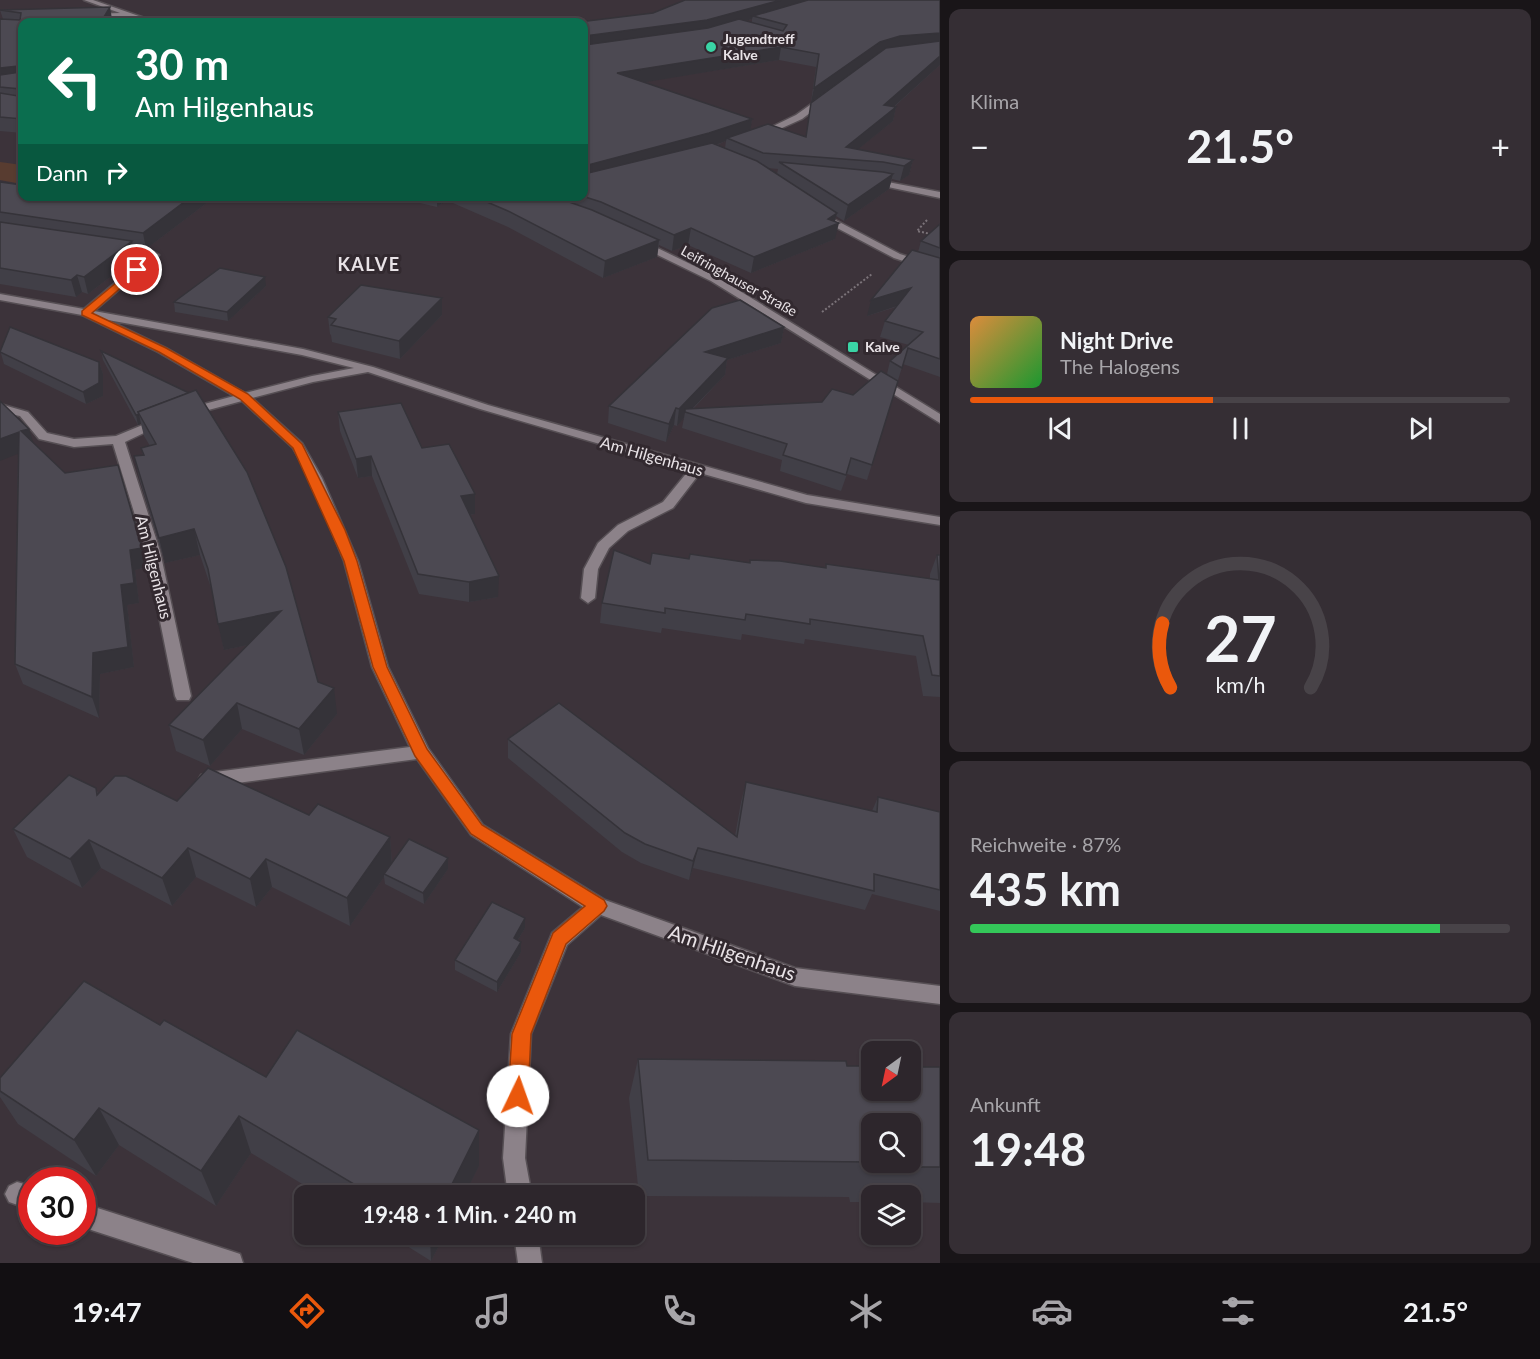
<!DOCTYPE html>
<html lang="de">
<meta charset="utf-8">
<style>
:root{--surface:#2d262c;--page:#352e34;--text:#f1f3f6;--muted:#a7a5a9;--line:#484348;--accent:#ea580c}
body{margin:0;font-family:Lato,sans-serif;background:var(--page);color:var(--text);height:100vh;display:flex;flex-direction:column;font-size:22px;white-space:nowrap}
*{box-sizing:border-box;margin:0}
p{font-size:20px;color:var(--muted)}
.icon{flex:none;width:33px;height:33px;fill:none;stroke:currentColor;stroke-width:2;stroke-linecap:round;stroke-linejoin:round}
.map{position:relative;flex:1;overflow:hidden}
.panel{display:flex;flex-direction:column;gap:9px;padding:9px;background:#191518;width:600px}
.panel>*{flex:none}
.banner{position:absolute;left:18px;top:18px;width:570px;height:183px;border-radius:12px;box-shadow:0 2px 4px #0004,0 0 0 2px var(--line);background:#0b6e4f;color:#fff;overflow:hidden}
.needle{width:39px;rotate:213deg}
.tools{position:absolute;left:861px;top:1041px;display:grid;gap:12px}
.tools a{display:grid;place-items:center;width:60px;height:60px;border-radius:12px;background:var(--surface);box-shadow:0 2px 4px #0004,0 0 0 2px var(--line);font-size:30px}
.speed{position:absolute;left:18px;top:1167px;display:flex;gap:12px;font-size:30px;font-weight:700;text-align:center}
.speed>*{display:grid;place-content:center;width:78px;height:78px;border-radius:50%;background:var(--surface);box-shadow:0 2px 4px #0004,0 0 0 2px var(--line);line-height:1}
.speed .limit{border:9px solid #d22;background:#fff;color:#111}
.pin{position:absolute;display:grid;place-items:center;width:51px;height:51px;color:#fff;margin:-26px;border:3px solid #fff;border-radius:50%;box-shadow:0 2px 6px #0007}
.me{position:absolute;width:66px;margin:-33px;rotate:3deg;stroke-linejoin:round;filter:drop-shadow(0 0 4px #0008)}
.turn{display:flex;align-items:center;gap:21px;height:126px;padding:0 18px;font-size:27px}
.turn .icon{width:78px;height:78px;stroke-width:2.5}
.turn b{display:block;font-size:42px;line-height:51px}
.then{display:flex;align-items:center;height:57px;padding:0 18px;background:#0003;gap:12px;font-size:22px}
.big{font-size:45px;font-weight:700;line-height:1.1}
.panel .widget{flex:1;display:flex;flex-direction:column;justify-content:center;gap:9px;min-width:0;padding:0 21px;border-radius:12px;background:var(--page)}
.panel .dial{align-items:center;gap:0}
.dial svg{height:156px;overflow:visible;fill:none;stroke:var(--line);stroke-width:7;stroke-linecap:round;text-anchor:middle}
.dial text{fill:var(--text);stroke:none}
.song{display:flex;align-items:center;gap:18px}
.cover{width:72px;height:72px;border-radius:9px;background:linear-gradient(135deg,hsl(30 70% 55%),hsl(130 70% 35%))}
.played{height:6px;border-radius:3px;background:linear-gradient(90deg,var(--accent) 45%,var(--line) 45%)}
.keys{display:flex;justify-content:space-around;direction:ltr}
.heat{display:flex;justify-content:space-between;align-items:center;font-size:33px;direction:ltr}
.charge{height:9px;border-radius:4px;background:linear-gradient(90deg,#34c759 87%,var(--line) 0)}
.trip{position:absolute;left:294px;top:1185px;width:351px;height:60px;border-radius:12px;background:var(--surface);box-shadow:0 2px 4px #0004,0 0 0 2px var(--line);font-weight:700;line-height:60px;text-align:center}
.dock{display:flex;height:96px;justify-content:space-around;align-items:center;background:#120f12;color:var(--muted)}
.dock .icon{width:42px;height:42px}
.dock .current{color:var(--accent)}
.dock b{font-size:27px;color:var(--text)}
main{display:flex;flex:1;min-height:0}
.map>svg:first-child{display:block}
.green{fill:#583c30}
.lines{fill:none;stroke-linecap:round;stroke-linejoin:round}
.minor-casing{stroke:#564f54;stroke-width:3}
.path{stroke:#7b7379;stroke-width:2;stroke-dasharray:2 2;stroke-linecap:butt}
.minor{fill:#8c8289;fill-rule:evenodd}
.wall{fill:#413f47;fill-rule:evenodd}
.shaded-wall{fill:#353339}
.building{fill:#4c4952;stroke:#353339;stroke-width:1.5;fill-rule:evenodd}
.route{fill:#ea580c;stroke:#983908;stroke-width:1.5}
.poi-dot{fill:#3ad4a5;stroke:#32292f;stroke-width:2}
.labels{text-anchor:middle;stroke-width:6;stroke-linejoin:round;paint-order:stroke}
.far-poi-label{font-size:14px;font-weight:bold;fill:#e9e3e7;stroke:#32292f;text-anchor:start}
.far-street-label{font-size:14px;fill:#e9e3e7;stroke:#32292f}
.street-label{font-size:16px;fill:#e9e3e7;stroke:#32292f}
.far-district-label{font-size:18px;font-weight:bold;letter-spacing:1.5px;fill:#e9e3e7;stroke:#32292f}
.near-street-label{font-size:20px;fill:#e9e3e7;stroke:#32292f}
</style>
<main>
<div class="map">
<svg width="940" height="1263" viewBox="0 0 940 1263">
<rect width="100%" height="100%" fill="#3c333a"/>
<!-- green -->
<polygon class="green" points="0,162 22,165 22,184 0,180"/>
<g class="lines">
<!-- minor casing -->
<g class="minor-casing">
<g id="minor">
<polygon points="84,0 93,0 156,22 149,22 129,16 89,17 91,14 120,13"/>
<polygon points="824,95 831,97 802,119 762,137 755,135 796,115"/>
<polygon points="872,179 940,192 940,198 869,183 869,179"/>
<polygon points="820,215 826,215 900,254 940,267 940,273 894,258 820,219"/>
<polygon points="637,241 643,241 717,277 940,414 940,423 711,281 637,245"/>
<path d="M115 247 154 252 159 255 94 311 303 349 373 367 488 405 807 495 940 517V525L806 503 700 473 673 508 628 531 609 548 598 569 595 598 588 603 581 598 584 569 598 543 618 525 663 502 689 470 480 409 368 372 313 382 252 398 302 443 322 478 358 561 388 667 428 748 483 825 605 900 795 968 940 986V1004L795 986 601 915 567 945 531 1034 525 1158 532 1196H508L503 1158 511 1034 552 933 583 907 471 835 417 759 207 787 201 785 198 780 201 775 207 773 410 747 372 667 344 561 310 478 293 448 242 401 186 416 182 414V410L234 396 158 352 82 315 0 300V294L84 309 146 257 112 252 110 250ZM108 320 302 355 354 368 312 376 245 393 166 348Z"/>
<polygon points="0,404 28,412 47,433 74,439 116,436 157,419 161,418 167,422 125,442 160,551 191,696 189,700 177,700 175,696 146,551 113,444 74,447 39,439 20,416 0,412"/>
<polygon points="17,1182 32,1186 32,1210 9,1202 5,1194 9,1186"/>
<polygon points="82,1203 231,1251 240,1254 243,1263 193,1263 82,1227"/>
<polygon points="514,1234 538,1234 542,1263 518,1263"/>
</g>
</g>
<!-- path -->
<g class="path">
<polyline points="927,220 917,231 940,236"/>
<polyline points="822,312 872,274"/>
</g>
<!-- minor -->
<use href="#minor" class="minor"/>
</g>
<!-- wall -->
<g class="wall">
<path d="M940 0V65L894 107H896L893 121 858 149 913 160 909 175 900 181 892 179 889 189 844 221 836 216 835 222V239L751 273 688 245 672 251 659 245 657 257 603 278 508 227 446 200 437 207 390 196H584V22ZM752 19V23L745 21ZM873 58 811 103 806 137 750 130 752 119 643 82 779 60 816 67 811 102ZM726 141 725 148 717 145ZM768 168 778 169 777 174Z"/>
<polygon points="0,10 112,19 22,22 22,133 0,131 0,19 3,19"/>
<polygon points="0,182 22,196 216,196 146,249 133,247 135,258 88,294 82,292 76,297 0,284"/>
<polygon points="940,224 940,377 903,364 867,480 847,474 841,491 780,471 782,460 682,428 684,418 677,426 674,425 666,442 608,423 609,406 784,327 781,343 727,360 725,375 693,409 822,402 853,395 887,374 890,361 909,345 880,337 885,321 896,307 867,316 918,252 921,241"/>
<polygon points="266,286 228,321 175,312 174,302"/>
<polygon points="442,298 442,315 400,359 332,342 331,335 330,334 328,317"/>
<polygon points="0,350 99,362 103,374 103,396 86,404 4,364"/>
<polygon points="101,351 318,682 337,714 304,755 242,729 210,766 176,751 169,725 248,645 224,650 212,591 200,555 165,563 140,481 134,456 143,455 141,448 150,446 144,436 141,424 138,425 103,360"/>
<polygon points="338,412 422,448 475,494 475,514 470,515 498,597 469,602 419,594 372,476 358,478 340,431"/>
<polygon points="33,443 147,567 135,570 139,603 127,605 134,667 100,674 99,718 23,684 15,664 18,454"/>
<polygon points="937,555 940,555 940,697 923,696 916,656 805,639 804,644 742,634 741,640 662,628 661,633 600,623 602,603 650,564 689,559 825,568 826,564 930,579 930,574"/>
<polygon points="508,739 735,836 741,802 746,782 872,811 878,797 940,812 940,911 872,894 865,910 693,868 689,880 641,863 622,852 508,758"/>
<polygon points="96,788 98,793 309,815 390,837 392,863 448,858 448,869 424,904 385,884 384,877 350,926 272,887 256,907 196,877 172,906 101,868 82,888 27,857 13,829"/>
<polygon points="525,918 525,928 518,940 521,952 497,992 455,970 455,960"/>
<polygon points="160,1025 266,1077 479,1130 479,1166 464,1196 322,1196 251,1153 216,1206 119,1145 96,1176 18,1124 0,1097 0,1078"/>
<polygon points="638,1059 847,1066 940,1067 940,1203 910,1202 910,1196 872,1196 872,1202 850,1202 849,1197 639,1196 629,1098"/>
<polygon points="388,1234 445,1234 431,1261"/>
</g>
<!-- shaded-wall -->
<g class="shaded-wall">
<polygon points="781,0 821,0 753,16 752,19 706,32 584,49 584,39 585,36"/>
<polygon points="110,7 112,19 110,22 101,22"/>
<polygon points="940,33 940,45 877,55 811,102 814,88 880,42 900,36"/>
<polygon points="781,47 779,60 616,87 617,73"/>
<polygon points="940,56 940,65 880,119 884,105"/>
<polygon points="18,66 22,79 0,81 0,68"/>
<polygon points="896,107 893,121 846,159 846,147"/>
<polygon points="752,119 750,133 727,138 726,141 707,148 584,181 584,166"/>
<polygon points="913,160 909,175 900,181 904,166"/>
<polygon points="893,174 889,189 844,221 848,205"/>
<polygon points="192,196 216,196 146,249 143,233"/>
<polygon points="437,196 446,196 446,200 437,207"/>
<polygon points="837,213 834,225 839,223 835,239 751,273 754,257 828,219"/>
<polygon points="691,228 688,245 672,251 674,235"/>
<polygon points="659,240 657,257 603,278 605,261"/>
<polygon points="132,241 135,258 88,294 84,277"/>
<polygon points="77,275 82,292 76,297 71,280"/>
<polygon points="265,277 266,286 228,321 227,312"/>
<polygon points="911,288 906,303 867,316 871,300"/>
<polygon points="442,298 442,315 400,359 399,341"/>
<polygon points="784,327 781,343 727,360 725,375 688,413 685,412 684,418 677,426 679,409 705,352"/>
<polygon points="99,362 103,374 103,396 86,404 83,392"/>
<polygon points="676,408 674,425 666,442 669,424"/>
<polygon points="139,414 141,424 138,425 136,415"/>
<polygon points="29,429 35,448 21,431"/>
<polygon points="19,432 25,451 0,461 0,439"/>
<polygon points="371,456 372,476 358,478 356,459"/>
<polygon points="475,494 475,514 461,516 461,496"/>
<polygon points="194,529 200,555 165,563 159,538"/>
<polygon points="142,548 147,567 135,570 139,603 127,605 134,667 100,674 99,718 92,697 93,653 121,585 130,550"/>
<polygon points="499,576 498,597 469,602 469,582"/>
<polygon points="281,611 286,637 224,650 218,624"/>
<polygon points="334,688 337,714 304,755 299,729"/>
<polygon points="237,703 242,729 210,766 203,740"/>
<polygon points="390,837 392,866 384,874 384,877 350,926 347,898"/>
<polygon points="89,840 101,868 82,888 70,859"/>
<polygon points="188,848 196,877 172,906 162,878"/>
<polygon points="698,848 693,868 689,880 693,861"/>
<polygon points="448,858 448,869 424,904 423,893"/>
<polygon points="266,859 272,887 256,907 250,879"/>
<polygon points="525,918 525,928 513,948 514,938"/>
<polygon points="521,942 521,952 497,992 497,982"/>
<polygon points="99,1108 119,1145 96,1176 74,1140"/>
<polygon points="239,1116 251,1153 216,1206 201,1171"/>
<polygon points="479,1130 479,1166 464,1196 446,1196"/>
<polygon points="430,1234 445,1234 431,1261"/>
</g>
<!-- building -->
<g class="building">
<polygon points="685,0 781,0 707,20 585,36 584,39 584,22 579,22 653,13"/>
<polygon points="808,0 940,0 940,33 900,36 880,42 814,88 819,54 781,47 617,73 752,119 709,133 584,166 584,174 712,143 757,161 837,213 828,219 839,223 754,257 691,228 674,235 601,202 582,196 584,196 584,137 585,137 584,136 584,43 585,45 708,28 739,19 783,31 787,25 753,16"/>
<polygon points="110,7 101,22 22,22 22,119 0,117 0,93 18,96 20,89 0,87 0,75 21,72 18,66 0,68 0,19 20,20 21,13 0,10"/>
<polygon points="940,41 940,56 884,105 896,107 846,147 913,160 904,166 883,162 763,153 727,138 768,124 806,137 811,103 886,48"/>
<polygon points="779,162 883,172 893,174 848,205"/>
<polygon points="0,182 22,185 22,196 192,196 143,233 0,212"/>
<polygon points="473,196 552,196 592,210 659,240 605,261 508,211"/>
<polygon points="0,222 132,241 84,277 77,275 71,280 0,268"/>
<polygon points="940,224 940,248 921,241"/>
<polygon points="912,250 940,258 940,359 908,348 902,368 890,361 923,332 885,321 911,288 871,300"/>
<polygon points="220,268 265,277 227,312 174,302"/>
<polygon points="361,285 442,298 399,341 331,325 336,319 328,317"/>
<polygon points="740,300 784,327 705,352 728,358 679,409 676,408 669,424 609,406 712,308"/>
<polygon points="10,327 99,362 99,383 83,392 0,352"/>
<polygon points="101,351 189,393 138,412 139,414 136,415"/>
<polygon points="881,371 898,381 872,465 851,458 846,475 783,455 787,444 685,412 685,409 822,402 832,389 853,395"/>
<polygon points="196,390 247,472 286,567 318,682 334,688 299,729 237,703 203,740 169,725 281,611 218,624 208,569 194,529 159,538 134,456 144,455 141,448 156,444 138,412"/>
<polygon points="0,401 29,429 21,431 65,473 118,465 142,548 130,550 134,583 121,585 128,647 93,653 92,697 15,664 19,432 0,439"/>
<polygon points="401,403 422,448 449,444 475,494 461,496 499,576 469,582 418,574 371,456 356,459 338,412"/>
<polygon points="614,550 650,564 652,553 689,559 690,554 750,563 750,560 780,561 826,568 826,564 939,580 937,555 940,555 940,676 932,675 923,636 810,619 810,624 746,614 745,620 665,608 665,613 602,603"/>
<polygon points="559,703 737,837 746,782 877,812 878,797 940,812 940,890 874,874 874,891 698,848 693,861 645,844 625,833 508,739"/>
<polygon points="208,768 309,815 318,804 390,837 347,898 266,859 250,879 188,848 162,878 89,840 70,859 13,829 69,775 96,788 97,795 115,776 126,776 177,801"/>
<polygon points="409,839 448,858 423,893 384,874"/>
<polygon points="492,902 525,918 514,938 521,942 497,982 455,960"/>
<polygon points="84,981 160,1025 164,1020 266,1077 297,1030 479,1130 446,1196 374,1196 239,1116 201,1171 99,1108 74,1140 0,1091 0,1078"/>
<path d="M638 1059 846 1061 847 1066H872V1090H910V1067H940V1167H873L871 1162 648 1160ZM872 1124H910V1162H872Z"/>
</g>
<!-- route -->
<polygon class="route" points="134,268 141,270 92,313 166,348 248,394 302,444 345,530 357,561 387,667 427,749 482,825 604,900 607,906 604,911 566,944 531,1034 528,1096 525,1103 518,1106 511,1103 508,1096 512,1034 553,933 585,906 471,834 415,756 373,667 344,561 293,448 240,399 159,352 82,315 82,311"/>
<!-- markers -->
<g class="poi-dot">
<circle cx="711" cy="47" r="6"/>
<rect x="847" y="341" width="12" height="12" rx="3"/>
</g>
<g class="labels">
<!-- far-poi labels -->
<g class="far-poi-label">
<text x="723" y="44">Jugendtreff<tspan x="723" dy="16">Kalve</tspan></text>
<text x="865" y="352">Kalve</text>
</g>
<!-- far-street labels -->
<g class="far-street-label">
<text transform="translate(739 281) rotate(29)" y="5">Leifringhauser Straße</text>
</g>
<!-- street labels -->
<g class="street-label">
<text transform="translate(652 456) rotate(16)" y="6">Am Hilgenhaus</text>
<text transform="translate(154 567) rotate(76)" y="6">Am Hilgenhaus</text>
</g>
<!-- far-district labels -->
<g class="far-district-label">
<text x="369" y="271">KALVE</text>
</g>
<!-- near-street labels -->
<g class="near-street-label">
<text transform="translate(732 953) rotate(19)" y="7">Am Hilgenhaus</text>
</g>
</g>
</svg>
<div class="tools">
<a><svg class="needle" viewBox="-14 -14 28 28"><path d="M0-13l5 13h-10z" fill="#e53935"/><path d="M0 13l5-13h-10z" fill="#a7a5a9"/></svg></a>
<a><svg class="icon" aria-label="search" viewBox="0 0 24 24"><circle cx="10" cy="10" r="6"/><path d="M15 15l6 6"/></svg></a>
<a><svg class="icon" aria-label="layers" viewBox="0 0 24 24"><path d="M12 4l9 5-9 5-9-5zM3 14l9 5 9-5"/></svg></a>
</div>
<div class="speed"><div class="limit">30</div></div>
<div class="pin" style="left:137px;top:270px;background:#d93025"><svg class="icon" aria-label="arrive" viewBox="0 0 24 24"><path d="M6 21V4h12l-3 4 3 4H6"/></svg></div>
<svg class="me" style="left:518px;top:1096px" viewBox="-20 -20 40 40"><circle r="19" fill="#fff"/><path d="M0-13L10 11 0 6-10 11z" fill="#ea580c"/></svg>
<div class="trip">19:48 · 1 Min. · 240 m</div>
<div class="banner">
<div class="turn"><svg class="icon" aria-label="left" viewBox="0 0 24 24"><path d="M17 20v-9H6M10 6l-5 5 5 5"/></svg><div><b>30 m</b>Am Hilgenhaus</div></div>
<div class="then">Dann<svg class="icon" aria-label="right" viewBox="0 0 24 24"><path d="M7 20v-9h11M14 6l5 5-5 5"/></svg></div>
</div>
</div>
<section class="panel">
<div class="widget"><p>Klima</p>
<div class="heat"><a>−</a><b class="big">21.5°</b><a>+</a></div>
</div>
<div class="widget">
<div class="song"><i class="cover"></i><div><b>Night Drive</b><p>The Halogens</p></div></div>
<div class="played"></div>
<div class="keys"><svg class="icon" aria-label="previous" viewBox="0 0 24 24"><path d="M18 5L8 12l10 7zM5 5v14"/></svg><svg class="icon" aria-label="pause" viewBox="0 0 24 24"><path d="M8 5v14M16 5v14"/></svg><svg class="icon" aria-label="next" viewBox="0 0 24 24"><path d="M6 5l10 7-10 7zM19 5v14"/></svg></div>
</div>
<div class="widget dial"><svg viewBox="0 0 100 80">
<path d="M14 69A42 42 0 1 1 86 69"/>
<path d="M14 69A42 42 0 0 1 10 36" stroke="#ea580c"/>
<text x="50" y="56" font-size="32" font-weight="700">27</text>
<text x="50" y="72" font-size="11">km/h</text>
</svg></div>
<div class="widget"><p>Reichweite · 87%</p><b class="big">435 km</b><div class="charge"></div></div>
<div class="widget"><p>Ankunft</p><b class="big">19:48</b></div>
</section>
</main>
<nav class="dock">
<b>19:47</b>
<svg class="icon current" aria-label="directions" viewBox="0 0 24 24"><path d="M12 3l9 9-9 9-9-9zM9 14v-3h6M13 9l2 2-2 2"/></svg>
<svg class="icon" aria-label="music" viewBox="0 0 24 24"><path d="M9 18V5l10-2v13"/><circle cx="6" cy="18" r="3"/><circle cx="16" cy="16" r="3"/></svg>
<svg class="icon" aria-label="phone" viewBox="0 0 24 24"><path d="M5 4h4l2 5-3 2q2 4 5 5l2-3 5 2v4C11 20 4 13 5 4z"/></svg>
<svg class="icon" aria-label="climate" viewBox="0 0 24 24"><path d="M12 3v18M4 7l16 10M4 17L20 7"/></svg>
<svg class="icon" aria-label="car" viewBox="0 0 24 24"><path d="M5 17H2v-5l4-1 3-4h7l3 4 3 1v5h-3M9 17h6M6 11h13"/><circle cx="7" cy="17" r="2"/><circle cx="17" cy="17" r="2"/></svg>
<svg class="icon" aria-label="filters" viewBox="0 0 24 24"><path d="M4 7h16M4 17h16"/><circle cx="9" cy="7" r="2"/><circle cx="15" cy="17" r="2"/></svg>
<b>21.5°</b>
</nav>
